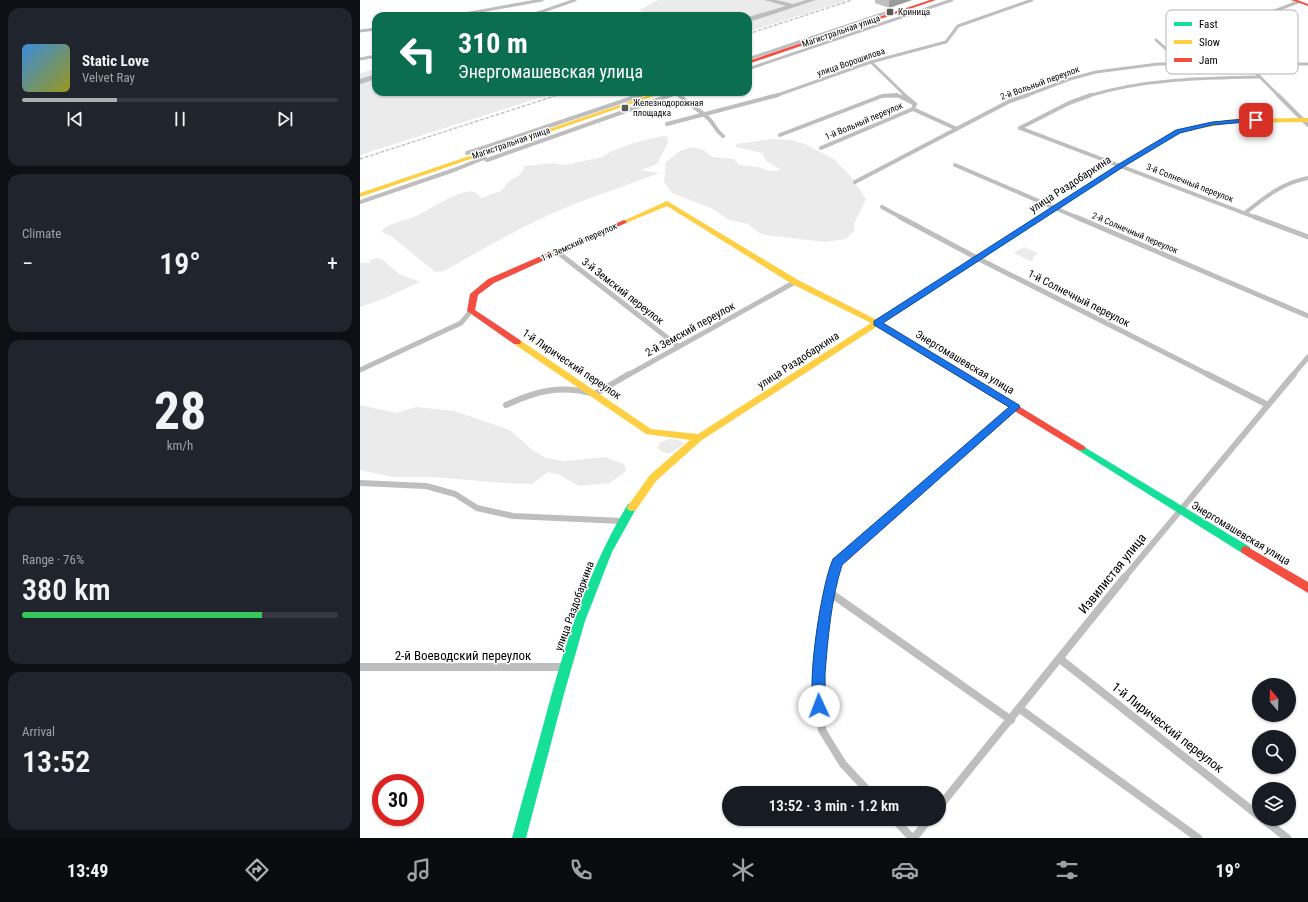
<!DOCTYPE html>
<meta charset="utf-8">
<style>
:root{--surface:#171b24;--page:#20242c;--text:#f1f3f6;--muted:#9ea1a6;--line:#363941;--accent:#adaeaf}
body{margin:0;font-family:"Roboto Condensed",sans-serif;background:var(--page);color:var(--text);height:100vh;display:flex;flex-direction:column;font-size:15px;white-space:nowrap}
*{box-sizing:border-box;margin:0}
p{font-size:13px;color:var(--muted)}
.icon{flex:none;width:22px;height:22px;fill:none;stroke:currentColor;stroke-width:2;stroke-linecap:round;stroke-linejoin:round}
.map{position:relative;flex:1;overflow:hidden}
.side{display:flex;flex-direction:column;gap:8px;padding:8px;background:#0d0f14;width:360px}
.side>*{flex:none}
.top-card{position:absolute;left:12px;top:12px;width:380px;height:84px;border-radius:12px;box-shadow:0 1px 3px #0004;background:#0b6e4f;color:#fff;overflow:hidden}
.needle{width:26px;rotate:340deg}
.tools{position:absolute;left:892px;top:678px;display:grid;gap:8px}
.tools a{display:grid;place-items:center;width:44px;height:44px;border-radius:50%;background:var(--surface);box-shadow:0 1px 3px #0004;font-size:20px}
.speed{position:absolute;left:12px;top:774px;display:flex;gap:8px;font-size:20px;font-weight:700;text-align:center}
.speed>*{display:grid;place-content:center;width:52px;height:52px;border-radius:50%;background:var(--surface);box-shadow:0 1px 3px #0004;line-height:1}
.speed .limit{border:6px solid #d22;background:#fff;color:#111}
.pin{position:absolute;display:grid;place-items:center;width:34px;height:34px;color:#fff;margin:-17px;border-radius:8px;box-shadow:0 2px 6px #0006}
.me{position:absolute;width:44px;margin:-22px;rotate:358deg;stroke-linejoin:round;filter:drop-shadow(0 0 3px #0008)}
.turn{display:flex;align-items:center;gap:14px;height:84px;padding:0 20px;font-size:18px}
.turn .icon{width:52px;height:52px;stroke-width:2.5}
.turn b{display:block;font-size:28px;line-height:34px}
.big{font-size:30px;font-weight:600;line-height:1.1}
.side .widget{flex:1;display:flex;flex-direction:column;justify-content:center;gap:6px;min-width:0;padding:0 14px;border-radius:12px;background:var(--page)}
.side .dial{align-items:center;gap:0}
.dial b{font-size:52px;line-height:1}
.song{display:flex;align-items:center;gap:12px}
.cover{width:48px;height:48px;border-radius:6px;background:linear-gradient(135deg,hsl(210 70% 55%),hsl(60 70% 35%))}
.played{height:4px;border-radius:2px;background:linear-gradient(90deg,var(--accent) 30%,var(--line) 30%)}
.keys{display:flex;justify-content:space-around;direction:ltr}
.heat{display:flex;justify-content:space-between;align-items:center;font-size:22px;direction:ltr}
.charge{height:6px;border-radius:3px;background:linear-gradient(90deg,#34c759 76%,var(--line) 0)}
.trip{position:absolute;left:362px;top:786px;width:224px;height:40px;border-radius:20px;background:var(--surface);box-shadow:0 1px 3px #0004;font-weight:600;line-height:40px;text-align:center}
.dock{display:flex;height:64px;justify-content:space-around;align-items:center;background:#090b0e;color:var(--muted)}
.dock .icon{width:28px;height:28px}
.dock .on{color:var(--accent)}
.dock b{font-size:18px;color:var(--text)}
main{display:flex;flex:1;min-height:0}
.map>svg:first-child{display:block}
.green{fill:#ebebeb}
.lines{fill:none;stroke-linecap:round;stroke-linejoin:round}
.river{fill:#bdbdbd;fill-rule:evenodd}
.street-far4{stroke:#bebebe;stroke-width:3}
.street-far3{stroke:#bebebe;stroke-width:4}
.street-far2{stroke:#bebebe;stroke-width:5}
.street-far1{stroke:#bebebe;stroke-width:6}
.street{stroke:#bebebe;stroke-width:8}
.fast{fill:#16e098;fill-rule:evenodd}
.slow{fill:#ffcf43;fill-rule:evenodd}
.jam{fill:#f24e42;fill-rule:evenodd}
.rail{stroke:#bebebe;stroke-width:1.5;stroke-dasharray:3 1 0.5 1;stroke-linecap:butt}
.wall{fill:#bfbfbf}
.shaded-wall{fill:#9b9b9b}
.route{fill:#1a73e8;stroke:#114b97}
.poi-dot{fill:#595959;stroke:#fff;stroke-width:1.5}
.labels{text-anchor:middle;stroke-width:3;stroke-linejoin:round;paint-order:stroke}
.far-poi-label{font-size:9px;fill:#000;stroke:#fff;text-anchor:start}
.far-street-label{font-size:9px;fill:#000;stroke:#fff}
.street-label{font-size:11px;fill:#000;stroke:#fff}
.near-street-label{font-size:13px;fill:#000;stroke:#fff}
.key{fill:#fff;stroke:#b2b2b2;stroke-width:1}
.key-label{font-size:11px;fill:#000}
</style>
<main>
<section class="side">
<div class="widget">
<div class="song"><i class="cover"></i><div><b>Static Love</b><p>Velvet Ray</p></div></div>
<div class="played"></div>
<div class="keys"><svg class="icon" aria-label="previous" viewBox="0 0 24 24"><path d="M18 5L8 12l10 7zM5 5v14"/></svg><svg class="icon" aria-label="pause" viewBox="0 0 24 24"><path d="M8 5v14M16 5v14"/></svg><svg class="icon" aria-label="next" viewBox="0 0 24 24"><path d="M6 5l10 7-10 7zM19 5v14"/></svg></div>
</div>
<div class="widget"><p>Climate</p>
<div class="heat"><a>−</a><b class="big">19°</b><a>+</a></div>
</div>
<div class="widget dial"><b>28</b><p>km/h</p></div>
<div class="widget"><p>Range · 76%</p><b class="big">380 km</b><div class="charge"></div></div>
<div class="widget"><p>Arrival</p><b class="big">13:52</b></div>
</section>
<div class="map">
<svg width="948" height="838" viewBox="0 0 948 838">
<rect width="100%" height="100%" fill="#fff"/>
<!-- green -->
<g class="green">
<polygon points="298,0 488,0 388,32 388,16 295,16 279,10"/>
<polygon points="16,69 16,92 198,92 0,155 0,73"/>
<path d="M303 136 308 137V143L297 164 281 170 299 173C268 185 237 195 207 207 164 225 124 248 84 271L75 272 31 236 22 232 23 229C35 221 46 221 58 215 69 210 101 188 114 192 117 193 119 196 121 198L141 191 149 181 160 175 165 166 193 163 204 165 210 164 242 157 250 152 273 143Z"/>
<polygon points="412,139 432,140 447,145 475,160 491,177 506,199 494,224 494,231 486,239 466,242 405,235 399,233 388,224 369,220 353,209 312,193 304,182 306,162 320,151 332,147 343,150 353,157 374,159 379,165 398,167 409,171 421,170 406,161 402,153 376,147 376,144"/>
<polygon points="664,247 678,253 673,257 674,260 670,261 654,253"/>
<polygon points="17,258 23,260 39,274 60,282 23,299 0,307 0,263 11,263 9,260"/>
<polygon points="0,405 36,413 57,407 94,411 150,430 171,449 186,458 205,461 245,457 264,464 266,471 250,483 219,486 197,474 188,472 172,484 143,483 73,477 33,477 0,470"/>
<polygon points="310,439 322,441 324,444 314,451 308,454 299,450 298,447 300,442"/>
</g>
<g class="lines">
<!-- river -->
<g class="river">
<polygon points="404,0 416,0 433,4 446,0 456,0 395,20 388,21 388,17 426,6"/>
<polygon points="16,74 16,79 0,84 0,79"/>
</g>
<!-- street-far4 -->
<g class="street-far4">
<polyline points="93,16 182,0"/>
<polyline points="169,16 215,0"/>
<polyline points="0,31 16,29"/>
<polyline points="796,40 822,63"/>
<polyline points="0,59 16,56"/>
<polyline points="388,59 525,13 530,15"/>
<polyline points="511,62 546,96"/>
<polyline points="892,64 948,64"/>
<polyline points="388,69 592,0"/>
<polyline points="316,92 320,96"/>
<polyline points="278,96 288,92"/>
<polyline points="308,96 318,92"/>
<polyline points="415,96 511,62 586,42 598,26 672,0"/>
<polyline points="529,96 538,96"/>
<polyline points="665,96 710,79 736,72 798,64 895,64"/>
<path d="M728 96C784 79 842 78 900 77"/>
<polyline points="919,96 856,33 938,2"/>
</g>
<!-- street-far3 -->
<g class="street-far3">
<path d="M319 95C328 104 340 110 349 119 355 125 355 130 363 136"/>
<polyline points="544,95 555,104 553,109 597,129"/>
<polyline points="918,95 948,125"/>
<polyline points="307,124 418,95"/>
<polyline points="660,128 897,218"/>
<polyline points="660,128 709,103 731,95"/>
<polyline points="420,135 522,96 537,95 555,104"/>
<polyline points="461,148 553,109"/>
<polyline points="131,150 126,147 281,95"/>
<polyline points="107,153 126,147"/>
<polyline points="595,165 718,218"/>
<polyline points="495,182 650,101 668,95"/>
<polyline points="0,202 94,170 124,158 127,160 311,95"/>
<polyline points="522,207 542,218"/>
<path d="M885 213C905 197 922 183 948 178"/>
</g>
<!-- street-far2 -->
<g class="street-far2">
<polyline points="540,217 617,258 849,375"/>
<polyline points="716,217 948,316"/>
<polyline points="895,217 948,237"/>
<polyline points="196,251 318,346"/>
<polyline points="0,370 101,323 111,311"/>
<polyline points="268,375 435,282"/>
<polyline points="933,375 948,357"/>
</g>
<!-- street-far1 -->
<g class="street-far1">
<polyline points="847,374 908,405"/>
<path d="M146 405C178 390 201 385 235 394L269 374"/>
<polyline points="0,483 66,486 95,494 117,508 153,516 262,521"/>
<polyline points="472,578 477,562 656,407"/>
<polyline points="764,578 934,374"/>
</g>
<!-- street -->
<g class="street">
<polyline points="472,577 463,623 458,694 462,730 483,764 510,793"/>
<polyline points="469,592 651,720"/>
<polyline points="700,659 899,816"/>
<polyline points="0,667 205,667"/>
<polyline points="660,709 838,838"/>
<polyline points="579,807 765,577"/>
<polyline points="534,819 552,838"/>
<polyline points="903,819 927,838"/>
<polyline points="554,838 569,819"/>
</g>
<!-- fast -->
<g class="fast">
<polygon points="742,176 745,178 744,179 536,315 533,315 529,313"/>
<polygon points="721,445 890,547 891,550 890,553 886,554 882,553 718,450 716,448 718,446"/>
<path d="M272 503 276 504 277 507 252 552 225 621 204 694 166 838H152C163 797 175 756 186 715 206 641 228 570 268 504Z"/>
</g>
<!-- slow -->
<g class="slow">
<polygon points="298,92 306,92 0,197 0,193"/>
<polygon points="948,118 948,122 872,123 820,132 744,179 739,178 816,130 872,119"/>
<polygon points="307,201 438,280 517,320 530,311 536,311 537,313 536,315 523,323 564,349 563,351 557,351 518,326 342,440 296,481 276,510 272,511 268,510 267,507 290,475 330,440 286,434 154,344 153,342 154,340 160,340 291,429 338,434 511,323 432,284 307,206 266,223 262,223 261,222"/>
</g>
<!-- jam -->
<g class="jam">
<polygon points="570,0 576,0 388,64 388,61"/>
<polygon points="931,0 937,0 948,4 948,6"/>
<polygon points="264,220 267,222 266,223 134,283 118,295 115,310 160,340 161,342 160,344 154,344 107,311 110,294 128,279"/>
<polygon points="560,346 724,446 726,448 724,450 718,450 557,351 556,349 557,347"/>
<polygon points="886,546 948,582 948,593 882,553 881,550 882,547"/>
</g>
<!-- rail -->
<g class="rail">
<polyline points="388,34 492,0"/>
<polyline points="0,159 207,92"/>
</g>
</g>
<!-- wall -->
<polygon class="wall" points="515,0 552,0 529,8 515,3"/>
<!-- shaded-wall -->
<polygon class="shaded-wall" points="531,0 552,0 529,8 529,1"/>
<!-- route -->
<path class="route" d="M896 118 898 119V121L852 125 820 133 763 167 523 323 659 405 660 407 482 565C471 600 468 637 465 674 465 682 466 705 463 710L459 712 455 710C445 688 462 582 473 559L649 407 514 325V321L759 164 816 130 852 122Z"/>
<!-- markers -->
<g class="poi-dot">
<rect x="526" y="8" width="8" height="8" rx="2"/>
<rect x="261" y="104" width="8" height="8" rx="2"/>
</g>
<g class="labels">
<!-- far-poi labels -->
<g class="far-poi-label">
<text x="538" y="15">Криница</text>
<text x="273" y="106">Железнодорожная<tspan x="273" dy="10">площадка</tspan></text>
</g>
<!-- far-street labels -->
<g class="far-street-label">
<text transform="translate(481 31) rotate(-19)" y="3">Магистральная улица</text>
<text transform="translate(491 62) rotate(-19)" y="3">улица Ворошилова</text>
<text transform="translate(680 83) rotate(-20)" y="3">2-й Вольный переулок</text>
<text transform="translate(504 121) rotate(-23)" y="3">1-й Вольный переулок</text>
<text transform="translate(151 143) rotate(-19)" y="3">Магистральная улица</text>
<text transform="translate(830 183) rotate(21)" y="3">3-й Солнечный переулок</text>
<text transform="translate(775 233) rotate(23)" y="3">2-й Солнечный переулок</text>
<text transform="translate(219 242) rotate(-24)" y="3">1-й Земский переулок</text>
</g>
<!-- street labels -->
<g class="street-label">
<text transform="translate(710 184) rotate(-33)" y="4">улица Раздобаркина</text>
<text transform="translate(263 291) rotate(38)" y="4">3-й Земский переулок</text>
<text transform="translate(719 298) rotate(27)" y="4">1-й Солнечный переулок</text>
<text transform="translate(330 329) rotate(-29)" y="4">2-й Земский переулок</text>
<text transform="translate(438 360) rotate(-33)" y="4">улица Раздобаркина</text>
<text transform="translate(605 362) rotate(31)" y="4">Энергомашевская улица</text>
<text transform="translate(212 364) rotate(34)" y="4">1-й Лирический переулок</text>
<text transform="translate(881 533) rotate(31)" y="4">Энергомашевская улица</text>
<text transform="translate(214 606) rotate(-70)" y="4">улица Раздобаркина</text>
</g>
<!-- near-street labels -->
<g class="near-street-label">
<text transform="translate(752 573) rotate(-51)" y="5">Извилистая улица</text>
<text x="103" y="660">2-й Воеводский переулок</text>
<text transform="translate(808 727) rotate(38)" y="5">1-й Лирический переулок</text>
</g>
</g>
<!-- legend -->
<rect x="806" y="10" width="132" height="64" rx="6" class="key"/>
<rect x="814" y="22" width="18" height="4" fill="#16e098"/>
<rect x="814" y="40" width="18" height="4" fill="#ffcf43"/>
<rect x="814" y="58" width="18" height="4" fill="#f24e42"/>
<g class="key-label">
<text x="839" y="28">Fast</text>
<text x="839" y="46">Slow</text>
<text x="839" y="64">Jam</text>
</g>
</svg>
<div class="tools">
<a><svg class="needle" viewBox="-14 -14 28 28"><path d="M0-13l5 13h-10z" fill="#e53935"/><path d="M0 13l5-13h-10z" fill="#9ea1a6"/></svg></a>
<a><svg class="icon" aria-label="search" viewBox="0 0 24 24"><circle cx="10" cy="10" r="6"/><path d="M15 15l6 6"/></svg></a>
<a><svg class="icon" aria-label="layers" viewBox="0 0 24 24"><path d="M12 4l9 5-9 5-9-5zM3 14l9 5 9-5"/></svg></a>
</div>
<div class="speed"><div class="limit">30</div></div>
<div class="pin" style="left:896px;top:120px;background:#d93025"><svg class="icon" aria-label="arrive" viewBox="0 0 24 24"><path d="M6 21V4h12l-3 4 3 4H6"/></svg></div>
<svg class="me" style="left:459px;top:706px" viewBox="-20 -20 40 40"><circle r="19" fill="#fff"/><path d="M0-13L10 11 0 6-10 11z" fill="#1a73e8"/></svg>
<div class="trip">13:52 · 3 min · 1.2 km</div>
<div class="top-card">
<div class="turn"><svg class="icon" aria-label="left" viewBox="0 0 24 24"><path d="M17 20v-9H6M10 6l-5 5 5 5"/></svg><div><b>310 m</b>Энергомашевская улица</div></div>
</div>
</div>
</main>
<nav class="dock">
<b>13:49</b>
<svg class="icon on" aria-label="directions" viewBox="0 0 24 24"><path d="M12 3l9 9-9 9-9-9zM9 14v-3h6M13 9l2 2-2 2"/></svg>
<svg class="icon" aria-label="music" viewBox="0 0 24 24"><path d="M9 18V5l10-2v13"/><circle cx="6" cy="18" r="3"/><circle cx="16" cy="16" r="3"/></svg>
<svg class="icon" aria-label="phone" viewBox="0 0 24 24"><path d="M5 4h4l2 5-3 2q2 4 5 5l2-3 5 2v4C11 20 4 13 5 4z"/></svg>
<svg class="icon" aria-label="climate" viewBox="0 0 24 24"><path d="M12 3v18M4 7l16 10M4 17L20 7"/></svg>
<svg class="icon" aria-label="car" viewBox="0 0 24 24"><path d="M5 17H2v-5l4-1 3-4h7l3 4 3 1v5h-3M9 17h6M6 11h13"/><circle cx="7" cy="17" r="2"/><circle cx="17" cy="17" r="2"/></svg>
<svg class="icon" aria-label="filters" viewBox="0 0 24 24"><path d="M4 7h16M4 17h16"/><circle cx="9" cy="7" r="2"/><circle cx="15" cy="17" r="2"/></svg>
<b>19°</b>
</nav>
